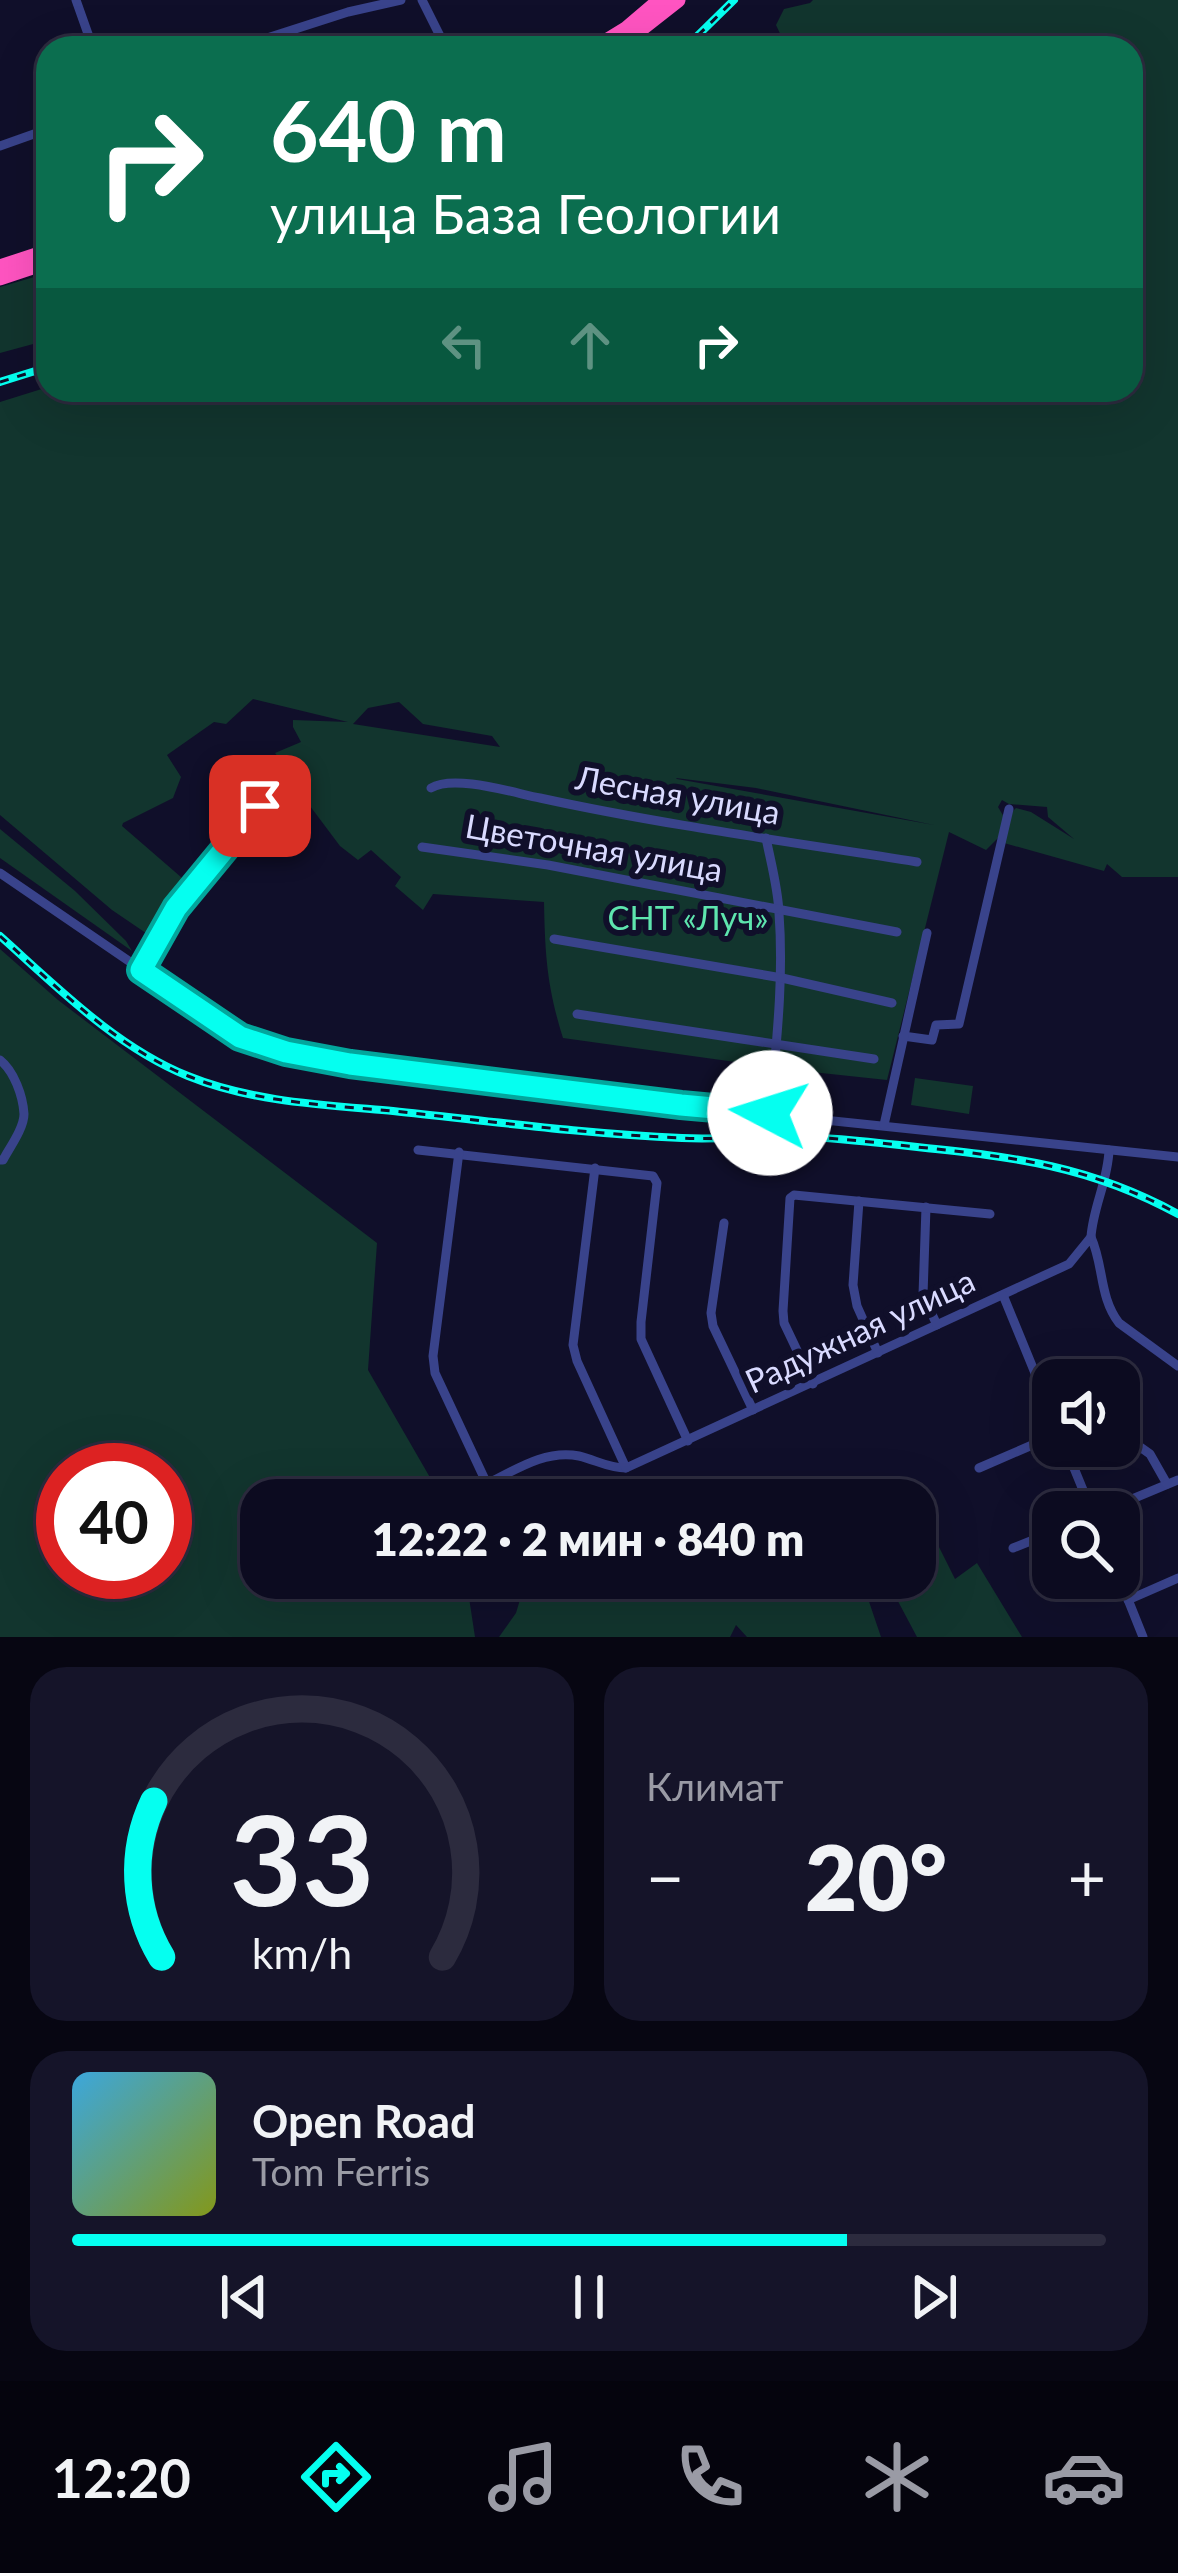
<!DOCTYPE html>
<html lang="ru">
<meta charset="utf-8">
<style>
:root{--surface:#0c0b20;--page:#151429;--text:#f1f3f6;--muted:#9a9ba5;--line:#2c2b3e;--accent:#05fff0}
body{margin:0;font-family:Lato,sans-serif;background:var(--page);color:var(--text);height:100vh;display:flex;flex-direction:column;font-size:45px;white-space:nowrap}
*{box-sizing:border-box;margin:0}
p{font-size:39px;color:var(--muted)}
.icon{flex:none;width:66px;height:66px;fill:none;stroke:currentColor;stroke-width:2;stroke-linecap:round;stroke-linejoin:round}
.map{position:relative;height:1637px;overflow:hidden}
.drawer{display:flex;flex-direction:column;gap:30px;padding:30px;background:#070612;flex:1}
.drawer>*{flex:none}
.hud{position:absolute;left:36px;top:36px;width:1107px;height:366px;border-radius:36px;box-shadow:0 12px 48px #0002,0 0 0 3px var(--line);background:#0b6e4f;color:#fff;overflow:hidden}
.tools{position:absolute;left:1032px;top:1359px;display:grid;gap:24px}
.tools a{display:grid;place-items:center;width:108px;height:108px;border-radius:24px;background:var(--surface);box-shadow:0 12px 48px #0002,0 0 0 3px var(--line);font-size:60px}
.speed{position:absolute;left:36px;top:1443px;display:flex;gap:24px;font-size:60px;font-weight:700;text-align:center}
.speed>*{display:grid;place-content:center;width:156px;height:156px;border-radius:50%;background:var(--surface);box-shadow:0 12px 48px #0002,0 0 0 3px var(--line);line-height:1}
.speed .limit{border:18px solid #d22;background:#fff;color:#111}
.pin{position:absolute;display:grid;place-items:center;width:102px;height:102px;color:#fff;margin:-51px;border-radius:24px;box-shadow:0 6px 18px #0006}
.me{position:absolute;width:132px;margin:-66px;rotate:275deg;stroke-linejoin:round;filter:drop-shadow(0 0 9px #0008)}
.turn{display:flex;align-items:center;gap:42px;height:252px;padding:0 36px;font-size:54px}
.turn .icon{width:156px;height:156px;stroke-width:2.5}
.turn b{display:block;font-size:84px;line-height:102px}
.lanes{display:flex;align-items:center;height:114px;padding:0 36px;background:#0003;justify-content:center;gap:60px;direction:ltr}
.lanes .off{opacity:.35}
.big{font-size:90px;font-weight:800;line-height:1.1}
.drawer .tile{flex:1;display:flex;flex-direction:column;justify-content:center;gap:18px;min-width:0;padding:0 42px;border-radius:36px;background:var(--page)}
.drawer .dial{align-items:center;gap:0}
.dial svg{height:312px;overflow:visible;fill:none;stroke:var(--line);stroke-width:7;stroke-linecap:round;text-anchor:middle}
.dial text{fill:var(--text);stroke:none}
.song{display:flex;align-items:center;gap:36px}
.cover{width:144px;height:144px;border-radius:18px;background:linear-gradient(135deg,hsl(200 70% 55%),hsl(70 70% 35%))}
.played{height:12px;border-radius:6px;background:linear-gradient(90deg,var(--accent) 75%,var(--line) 75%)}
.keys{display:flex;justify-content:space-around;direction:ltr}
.heat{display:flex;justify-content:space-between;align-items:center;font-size:66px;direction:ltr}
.drawer .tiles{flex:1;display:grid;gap:30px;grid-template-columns:1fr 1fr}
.tile:last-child{grid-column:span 2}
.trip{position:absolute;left:240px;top:1479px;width:696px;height:120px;border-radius:36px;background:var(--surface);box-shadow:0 12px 48px #0002,0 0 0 3px var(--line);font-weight:800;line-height:120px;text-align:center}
.menu{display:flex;height:192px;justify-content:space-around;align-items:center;background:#05040d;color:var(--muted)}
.menu .icon{width:84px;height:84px}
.menu .on{color:var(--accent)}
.menu b{font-size:54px;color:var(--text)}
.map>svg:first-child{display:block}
.green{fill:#12352e;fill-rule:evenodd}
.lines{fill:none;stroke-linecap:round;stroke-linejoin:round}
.minor{stroke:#39438b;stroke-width:9}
.highway{stroke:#ff54c1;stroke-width:15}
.rail-casing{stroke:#05fff0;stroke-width:8}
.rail{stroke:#100f2a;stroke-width:3;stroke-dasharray:9;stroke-linecap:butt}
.route-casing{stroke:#03a69c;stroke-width:30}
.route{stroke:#05fff0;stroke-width:21}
.labels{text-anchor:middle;stroke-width:12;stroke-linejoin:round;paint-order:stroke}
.street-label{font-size:33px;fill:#d9daff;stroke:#100f2a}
.park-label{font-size:33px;fill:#5ee5ae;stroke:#100f2a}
</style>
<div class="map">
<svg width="1178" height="1637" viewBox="0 0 1178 1637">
<rect width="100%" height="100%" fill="#100f2a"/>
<!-- green -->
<g class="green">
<path d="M813 0H1178V877H1122L1107 864 1104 871 1004 843 1012 812 1016 808 1031 812 1074 839 1048 817 1047 807 1009 804 1002 800 998 807 1004 817 999 837 986 850 949 832 887 1080 793 1070 563 1038C547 987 545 955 544 902L433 894 423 910 395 886 401 877 371 850 358 860 340 846 304 798 308 794 275 753 301 742 293 727V720L348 722 253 699 226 724 214 722 167 755 181 777 173 798 123 823 122 826 189 884 161 911 173 926 162 944 112 910 0 815V402L48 387V390H1131V48H776L784 42 776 25 784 9 810 3ZM399 702 423 724 492 736 500 747 353 724 368 708ZM676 778 756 788 934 825 677 779Z"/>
<polygon points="48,273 48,340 0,353 0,287"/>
<polygon points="0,829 75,891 126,941 132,951 0,858"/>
<path d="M0 949 58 1000 377 1243 368 1370 443 1500H261V1578H466L475 1637H0ZM63 1470H165V1572H63Z"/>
<polygon points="915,1078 973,1086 969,1114 911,1105"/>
<polygon points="933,1535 955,1579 977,1563 1022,1637 917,1637 892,1590 891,1578 915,1578 915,1537"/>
<polygon points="540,1578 861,1578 881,1637 747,1637 736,1625 730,1637 499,1637 516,1613 522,1593"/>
</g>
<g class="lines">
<!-- minor -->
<g class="minor">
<polyline points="76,0 93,48"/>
<polyline points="422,0 446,48"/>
<polyline points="236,48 348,12 401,0"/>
<polyline points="0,146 48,129"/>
<path d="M431 788C454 774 514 793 540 798 664 825 791 842 917 862"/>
<path d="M766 838C771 863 778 888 779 913 784 981 776 1046 770 1113"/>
<polyline points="422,847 548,865 897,932"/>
<polyline points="0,873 240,1037 274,1050 351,1063 681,1105 1178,1157"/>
<polyline points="554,939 782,978 892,1003"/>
<polyline points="141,970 176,908 260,806"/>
<polyline points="577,1014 874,1059"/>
<polyline points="903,1036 932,1040 936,1025 959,1024 1009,809"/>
<path d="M0 1060C14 1071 23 1096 24 1114 24 1128 10 1147 3 1160H0"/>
<polyline points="884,1125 927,933"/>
<polyline points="418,1150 653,1176 657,1183 641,1322 641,1339 688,1441"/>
<path d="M459 1152 433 1356 435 1373 487 1484C515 1470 546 1449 579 1456 596 1460 608 1468 626 1468L1069 1264 1091 1237C1104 1266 1099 1297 1119 1323L1178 1366"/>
<polyline points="595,1168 573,1345 577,1361 626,1468"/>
<polyline points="859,1201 853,1285 857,1306 878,1353"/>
<polyline points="926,1207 923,1295 937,1325"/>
<polyline points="724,1223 711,1313 713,1326 753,1410"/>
<path d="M1091 1237C1093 1207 1108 1181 1109 1150"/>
<polyline points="1003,1295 1053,1417"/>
<polyline points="813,1384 784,1323 783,1311 790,1198 794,1195 990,1214"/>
<polyline points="1119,1432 1150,1454 1167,1484"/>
<polyline points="1065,1446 1092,1512"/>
<polyline points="979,1468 1053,1436"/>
<polyline points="1101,1512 1178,1480"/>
<polyline points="1013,1548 1053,1532"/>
<polyline points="1119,1577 1143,1637"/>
<polyline points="1128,1600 1178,1578"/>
</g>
<!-- highway -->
<g class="highway">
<polyline points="627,40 678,0"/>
<polyline points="595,48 626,29 660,0"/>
<polyline points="0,267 48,251"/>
<polyline points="0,278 48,262"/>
</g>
<!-- rail casing -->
<g class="rail-casing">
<g id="rail">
<polyline points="685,48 734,0"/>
<polyline points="0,382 48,367"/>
<path d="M0 936C57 987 116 1047 188 1076 252 1102 325 1105 393 1111 489 1121 585 1134 682 1138 724 1140 766 1135 809 1137 845 1139 881 1143 917 1147 1015 1157 1090 1166 1178 1214"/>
</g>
</g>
<!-- rail -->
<use href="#rail" class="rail"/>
</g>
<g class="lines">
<!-- route casing -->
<g class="route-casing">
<polyline id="route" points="260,806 176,908 141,970 240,1037 286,1052 350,1064 681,1105 770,1113"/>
</g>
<!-- route -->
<use href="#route" class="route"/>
</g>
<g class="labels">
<!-- street labels -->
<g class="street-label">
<text transform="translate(678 795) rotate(10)" y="12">Лесная улица</text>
<text transform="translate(594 848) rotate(10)" y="12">Цветочная улица</text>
<text transform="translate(860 1331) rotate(-25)" y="12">Радужная улица</text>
</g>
<!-- park labels -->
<g class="park-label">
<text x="688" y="930">СНТ «Луч»</text>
</g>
</g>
</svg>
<div class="tools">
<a><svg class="icon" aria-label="sound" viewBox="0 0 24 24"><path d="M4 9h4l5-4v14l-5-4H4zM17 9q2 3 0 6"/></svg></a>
<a><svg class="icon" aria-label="search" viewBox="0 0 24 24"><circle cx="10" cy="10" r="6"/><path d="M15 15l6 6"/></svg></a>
</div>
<div class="speed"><div class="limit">40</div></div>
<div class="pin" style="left:260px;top:806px;background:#d93025"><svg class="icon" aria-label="arrive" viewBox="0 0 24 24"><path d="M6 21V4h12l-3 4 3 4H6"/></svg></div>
<svg class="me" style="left:770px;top:1113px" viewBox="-20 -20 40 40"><circle r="19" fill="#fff"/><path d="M0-13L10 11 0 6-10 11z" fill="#05fff0"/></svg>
<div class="trip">12:22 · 2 мин · 840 m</div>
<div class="hud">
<div class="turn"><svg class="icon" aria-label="right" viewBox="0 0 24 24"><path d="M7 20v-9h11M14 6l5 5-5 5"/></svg><div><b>640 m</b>улица База Геологии</div></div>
<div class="lanes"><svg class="icon off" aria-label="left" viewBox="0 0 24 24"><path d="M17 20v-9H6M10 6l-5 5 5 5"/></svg><svg class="icon off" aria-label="ahead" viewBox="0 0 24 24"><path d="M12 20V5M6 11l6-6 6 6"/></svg><svg class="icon" aria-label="right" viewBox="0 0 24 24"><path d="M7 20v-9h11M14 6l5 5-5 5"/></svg></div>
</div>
</div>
<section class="drawer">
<div class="tiles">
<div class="tile dial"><svg viewBox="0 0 100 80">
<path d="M14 69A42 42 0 1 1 86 69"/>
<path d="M14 69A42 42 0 0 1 12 29" stroke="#05fff0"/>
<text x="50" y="56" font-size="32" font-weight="700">33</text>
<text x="50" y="72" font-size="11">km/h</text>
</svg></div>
<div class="tile"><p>Климат</p>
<div class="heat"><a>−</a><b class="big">20°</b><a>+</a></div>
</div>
<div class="tile">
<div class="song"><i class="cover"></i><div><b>Open Road</b><p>Tom Ferris</p></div></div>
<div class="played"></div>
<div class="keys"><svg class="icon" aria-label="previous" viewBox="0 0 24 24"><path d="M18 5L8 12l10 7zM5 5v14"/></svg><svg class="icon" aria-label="pause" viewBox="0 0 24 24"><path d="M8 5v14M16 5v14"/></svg><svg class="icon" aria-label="next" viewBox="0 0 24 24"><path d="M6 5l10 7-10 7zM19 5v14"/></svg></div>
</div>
</div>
</section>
<nav class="menu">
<b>12:20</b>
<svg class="icon on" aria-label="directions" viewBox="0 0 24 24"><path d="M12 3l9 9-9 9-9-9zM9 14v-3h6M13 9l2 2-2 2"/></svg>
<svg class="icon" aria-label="music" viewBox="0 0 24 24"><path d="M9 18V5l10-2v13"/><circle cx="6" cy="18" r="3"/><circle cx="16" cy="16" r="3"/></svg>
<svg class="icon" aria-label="phone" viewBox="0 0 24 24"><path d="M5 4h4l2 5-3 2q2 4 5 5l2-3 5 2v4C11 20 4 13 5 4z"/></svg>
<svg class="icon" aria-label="climate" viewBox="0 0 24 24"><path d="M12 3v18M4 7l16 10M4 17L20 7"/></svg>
<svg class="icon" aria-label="car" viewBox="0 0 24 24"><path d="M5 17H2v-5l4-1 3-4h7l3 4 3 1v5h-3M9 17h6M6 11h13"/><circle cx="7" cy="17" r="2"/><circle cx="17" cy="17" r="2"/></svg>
</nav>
